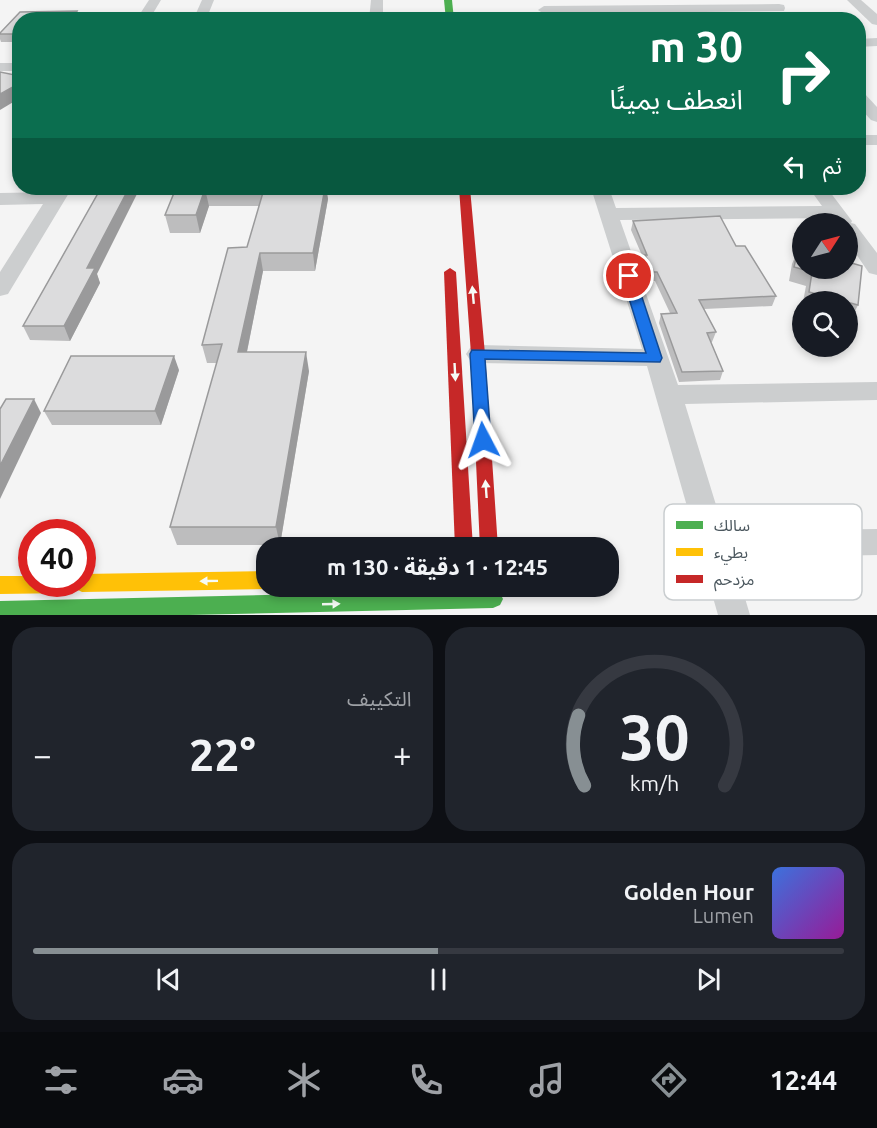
<!DOCTYPE html>
<html lang="ar">
<meta charset="utf-8">
<style>
:root{--surface:#171b24;--page:#20242c;--text:#f1f3f6;--muted:#9ea1a6;--line:#363941;--accent:#878f93}
body{margin:0;font-family:Ubuntu,"Noto Sans Arabic",sans-serif;background:var(--page);color:var(--text);direction:rtl;height:100vh;display:flex;flex-direction:column;font-size:22px;white-space:nowrap}
*{box-sizing:border-box;margin:0}
p{font-size:20px;color:var(--muted)}
.icon{flex:none;width:33px;height:33px;fill:none;stroke:currentColor;stroke-width:2;stroke-linecap:round;stroke-linejoin:round}
.map{position:relative;height:615px;overflow:hidden;direction:ltr}
.side{display:flex;flex-direction:column;gap:12px;padding:12px;background:#0d0f14;flex:1}
.side>*{flex:none}
.guide{position:absolute;left:12px;top:12px;width:854px;height:183px;border-radius:24px;box-shadow:0 3px 9px #0003;direction:rtl;background:#0b6e4f;color:#fff;overflow:hidden}
.needle{width:39px;rotate:54deg}
.tools{position:absolute;left:792px;top:213px;display:grid;gap:12px}
.tools a{display:grid;place-items:center;width:66px;height:66px;border-radius:50%;background:var(--surface);box-shadow:0 3px 9px #0003;font-size:30px}
.speed{position:absolute;left:18px;top:519px;display:flex;gap:12px;font-size:30px;font-weight:700;text-align:center}
.speed>*{display:grid;place-content:center;width:78px;height:78px;border-radius:50%;background:var(--surface);box-shadow:0 3px 9px #0003;line-height:1}
.speed .limit{border:9px solid #d22;background:#fff;color:#111}
.pin{position:absolute;display:grid;place-items:center;width:51px;height:51px;color:#fff;margin:-26px;border:3px solid #fff;border-radius:50%;box-shadow:0 2px 6px #0007}
.me{position:absolute;width:66px;margin:-33px;rotate:356deg;stroke-linejoin:round;filter:drop-shadow(0 0 4px #0008)}
.turn{display:flex;align-items:center;gap:21px;height:126px;padding:0 24px;font-size:27px}
.turn .icon{width:78px;height:78px;stroke-width:2.5}
.turn b{display:block;font-size:42px;line-height:51px}
.then{display:flex;align-items:center;height:57px;padding:0 24px;background:#0003;gap:12px;font-size:22px}
.big{font-size:45px;font-weight:700;line-height:1.1}
.side .tile{flex:1;display:flex;flex-direction:column;justify-content:center;gap:9px;min-width:0;padding:0 21px;border-radius:24px;background:var(--page)}
.side .dial{align-items:center;gap:0}
.dial svg{height:156px;overflow:visible;fill:none;stroke:var(--line);stroke-width:7;stroke-linecap:round;text-anchor:middle}
.dial text{fill:var(--text);stroke:none}
.song{display:flex;align-items:center;gap:18px}
.cover{width:72px;height:72px;border-radius:9px;background:linear-gradient(135deg,hsl(220 70% 55%),hsl(300 70% 35%))}
.played{height:6px;border-radius:3px;background:linear-gradient(90deg,var(--accent) 50%,var(--line) 50%)}
.keys{display:flex;justify-content:space-around;direction:ltr}
.heat{display:flex;justify-content:space-between;align-items:center;font-size:33px;direction:ltr}
.side .tiles{flex:1;display:grid;gap:12px;grid-template-columns:1fr 1fr}
.tile:last-child{grid-column:span 2}
.trip{position:absolute;left:256px;top:537px;width:363px;height:60px;border-radius:24px;background:var(--surface);box-shadow:0 3px 9px #0003;font-weight:700;line-height:60px;text-align:center;direction:rtl}
.tabs{display:flex;height:96px;justify-content:space-around;align-items:center;background:#090b0e;color:var(--muted)}
.tabs .icon{width:42px;height:42px}
.tabs .active{color:var(--accent)}
.tabs b{font-size:27px;color:var(--text)}
.map>svg:first-child{display:block}
.lines{fill:none;stroke-linecap:round;stroke-linejoin:round}
.street{fill:#cccecf;fill-rule:evenodd}
.fast{fill:#4caf50;fill-rule:evenodd}
.slow{fill:#ffc107;fill-rule:evenodd}
.jam{fill:#c62828;fill-rule:evenodd}
.wall{fill:#bdbdbe}
.shaded-wall{fill:#9a9a9b}
.building{fill:#dcdcdd;stroke:#9a9a9b;stroke-width:1.5}
.oneway{fill:#f6fbf6}
.route{fill:#1a73e8;stroke:#114b97;stroke-width:1.5}
.key{fill:#fff;stroke:#c9cdcf;stroke-width:1.5}
.key-label{font-size:16px;fill:#4c585f}
</style>
<div class="map">
<svg width="877" height="615" viewBox="0 0 877 615">
<rect width="100%" height="100%" fill="#f4f4f4"/>
<g class="lines">
<!-- street -->
<g class="street">
<polygon points="149,0 161,0 149,20 136,20"/>
<polygon points="202,0 214,0 206,20 193,20"/>
<polygon points="371,0 383,0 383,20 369,20"/>
<polygon points="847,0 861,0 877,14 877,25 872,24"/>
<polygon points="779,4 784,5 785,8 784,11 544,14 538,10 544,6"/>
<polygon points="877,38 877,46 858,47 858,39"/>
<rect x="0" y="63" width="20" height="8"/>
<polygon points="858,91 864,93 877,107 877,122 871,120 858,106"/>
<rect x="858" y="135" width="19" height="10"/>
<polygon points="54,188 72,188 8,294 0,296 0,272 43,204 0,205 0,193 51,192"/>
<polygon points="591,188 609,188 616,208 822,206 809,188 827,188 852,221 851,223 855,224 877,253 877,275 869,273 848,242 848,224 834,224 830,218 620,220 678,385 877,382 877,400 685,404 724,531 877,529 877,555 733,558 750,615 718,615 647,366 478,363 470,360 466,354 470,348 478,345 642,349"/>
</g>
<!-- fast -->
<g class="fast">
<polygon points="444,0 452,0 454,20 446,20"/>
<polygon points="493,590 500,593 503,599 500,605 493,608 189,615 0,615 0,601"/>
</g>
<!-- slow -->
<polygon class="slow" points="267,571 267,586 273,586 267,589 82,592 76,589 69,593 0,594 0,576 32,576 32,584 82,584 82,574"/>
<!-- jam -->
<g class="jam">
<polygon points="459,188 470,188 485,354 498,548 480,548 471,354"/>
<polygon points="450,268 456,272 473,548 455,548 444,272"/>
</g>
</g>
<!-- wall -->
<g class="wall">
<polygon points="77,11 79,20 20,20 20,42 1,42 0,39 0,33 20,12"/>
<polygon points="176,188 326,188 328,199 315,271 263,271 247,352 309,371 280,545 177,545 170,527 217,363 207,363 202,345 247,247 259,206 209,206 200,233 170,233 165,215"/>
<polygon points="633,221 736,246 776,296 772,306 704,309 716,332 712,342 711,342 723,371 720,380 679,382 659,323 661,314 670,313 655,281 652,281 643,264 644,260 631,230"/>
<polygon points="798,250 848,268 858,305 851,319 848,318 848,302 803,302 806,286 789,281 792,264"/>
<polygon points="97,274 100,283 70,341 30,340 23,326"/>
<polygon points="179,370 161,425 52,425 44,411"/>
</g>
<!-- shaded-wall -->
<g class="shaded-wall">
<polygon points="77,11 79,20 71,20"/>
<polygon points="20,83 20,98 0,110 0,94"/>
<polygon points="129,188 140,188 97,274 100,283 70,341 64,326 87,268"/>
<polygon points="323,188 326,188 328,199 315,271 313,253"/>
<polygon points="205,189 209,206 200,233 196,215"/>
<polygon points="260,253 263,271 243,371 238,352"/>
<polygon points="306,352 309,371 280,545 276,527"/>
<polygon points="174,356 179,370 161,425 155,411"/>
<polygon points="34,399 41,413 0,499 0,466"/>
</g>
<!-- building -->
<g class="building">
<polygon points="77,11 71,20 20,20 20,34 0,34 0,33 20,12"/>
<polygon points="0,72 20,76 20,83 0,94"/>
<polygon points="101,188 129,188 87,268 95,268 64,326 23,326"/>
<polygon points="176,188 325,188 313,253 260,253 238,352 306,352 276,527 170,527 222,344 202,345 228,248 247,247 264,189 205,189 196,215 165,215"/>
<polygon points="720,216 736,246 745,246 776,296 699,300 716,332 707,333 723,371 682,372 661,314 677,313 657,272 654,272 645,255 647,255 633,221"/>
<polygon points="798,250 802,251 802,268 848,268 848,262 862,266 858,305 809,292 812,272 794,267"/>
<polygon points="71,356 174,356 155,411 44,411"/>
<polygon points="6,399 34,399 0,466 0,409"/>
</g>
<!-- one-way arrows -->
<defs><path id="oneway-solid" d="M-6-.8H1V-3.2L6.5 0L1 3.2V.8H-6Z" transform="scale(1.5)"/></defs>
<g class="oneway">
<use href="#oneway-solid" transform="translate(473 295) rotate(-95)"/>
<use href="#oneway-solid" transform="translate(455 372) rotate(87)"/>
<use href="#oneway-solid" transform="translate(486 489) rotate(-94)"/>
<use href="#oneway-solid" transform="translate(209 581) rotate(179)"/>
<use href="#oneway-solid" transform="translate(331 604) rotate(-2)"/>
</g>
<!-- route -->
<polygon class="route" points="629,272 635,276 662,358 660,362 485,359 491,440 489,445 483,446 477,445 475,440 470,354 472,350 646,353 622,276"/>
<!-- legend -->
<rect x="664" y="504" width="198" height="96" rx="9" class="key"/>
<rect x="676" y="521" width="27" height="8" fill="#4caf50"/>
<rect x="676" y="548" width="27" height="8" fill="#ffc107"/>
<rect x="676" y="575" width="27" height="8" fill="#c62828"/>
<g class="key-label">
<text x="714" y="531">سالك</text>
<text x="714" y="558">بطيء</text>
<text x="714" y="585">مزدحم</text>
</g>
</svg>
<div class="tools">
<a><svg class="needle" viewBox="-14 -14 28 28"><path d="M0-13l5 13h-10z" fill="#e53935"/><path d="M0 13l5-13h-10z" fill="#9ea1a6"/></svg></a>
<a><svg class="icon" aria-label="search" viewBox="0 0 24 24"><circle cx="10" cy="10" r="6"/><path d="M15 15l6 6"/></svg></a>
</div>
<div class="speed"><div class="limit">40</div></div>
<div class="pin" style="left:629px;top:276px;background:#d93025"><svg class="icon" aria-label="arrive" viewBox="0 0 24 24"><path d="M6 21V4h12l-3 4 3 4H6"/></svg></div>
<svg class="me" style="left:483px;top:440px" viewBox="-20 -20 40 40"><path d="M0-17L14 15 0 8-14 15z" fill="#1a73e8" stroke="#fff" stroke-width="4"/></svg>
<div class="trip">12:45 · 1 دقيقة · 130 m</div>
<div class="guide">
<div class="turn"><svg class="icon" aria-label="right" viewBox="0 0 24 24"><path d="M7 20v-9h11M14 6l5 5-5 5"/></svg><div><b>30 m</b>انعطف يمينًا</div></div>
<div class="then">ثم<svg class="icon" aria-label="left" viewBox="0 0 24 24"><path d="M17 20v-9H6M10 6l-5 5 5 5"/></svg></div>
</div>
</div>
<section class="side">
<div class="tiles">
<div class="tile dial"><svg viewBox="0 0 100 80">
<path d="M14 69A42 42 0 1 1 86 69"/>
<path d="M14 69A42 42 0 0 1 11 33" stroke="#878f93"/>
<text x="50" y="56" font-size="32" font-weight="700">30</text>
<text x="50" y="72" font-size="11">km/h</text>
</svg></div>
<div class="tile"><p>التكييف</p>
<div class="heat"><a>−</a><b class="big">22°</b><a>+</a></div>
</div>
<div class="tile">
<div class="song"><i class="cover"></i><div><b>Golden Hour</b><p>Lumen</p></div></div>
<div class="played"></div>
<div class="keys"><svg class="icon" aria-label="previous" viewBox="0 0 24 24"><path d="M18 5L8 12l10 7zM5 5v14"/></svg><svg class="icon" aria-label="pause" viewBox="0 0 24 24"><path d="M8 5v14M16 5v14"/></svg><svg class="icon" aria-label="next" viewBox="0 0 24 24"><path d="M6 5l10 7-10 7zM19 5v14"/></svg></div>
</div>
</div>
</section>
<nav class="tabs">
<b>12:44</b>
<svg class="icon active" aria-label="directions" viewBox="0 0 24 24"><path d="M12 3l9 9-9 9-9-9zM9 14v-3h6M13 9l2 2-2 2"/></svg>
<svg class="icon" aria-label="music" viewBox="0 0 24 24"><path d="M9 18V5l10-2v13"/><circle cx="6" cy="18" r="3"/><circle cx="16" cy="16" r="3"/></svg>
<svg class="icon" aria-label="phone" viewBox="0 0 24 24"><path d="M5 4h4l2 5-3 2q2 4 5 5l2-3 5 2v4C11 20 4 13 5 4z"/></svg>
<svg class="icon" aria-label="climate" viewBox="0 0 24 24"><path d="M12 3v18M4 7l16 10M4 17L20 7"/></svg>
<svg class="icon" aria-label="car" viewBox="0 0 24 24"><path d="M5 17H2v-5l4-1 3-4h7l3 4 3 1v5h-3M9 17h6M6 11h13"/><circle cx="7" cy="17" r="2"/><circle cx="17" cy="17" r="2"/></svg>
<svg class="icon" aria-label="filters" viewBox="0 0 24 24"><path d="M4 7h16M4 17h16"/><circle cx="9" cy="7" r="2"/><circle cx="15" cy="17" r="2"/></svg>
</nav>
